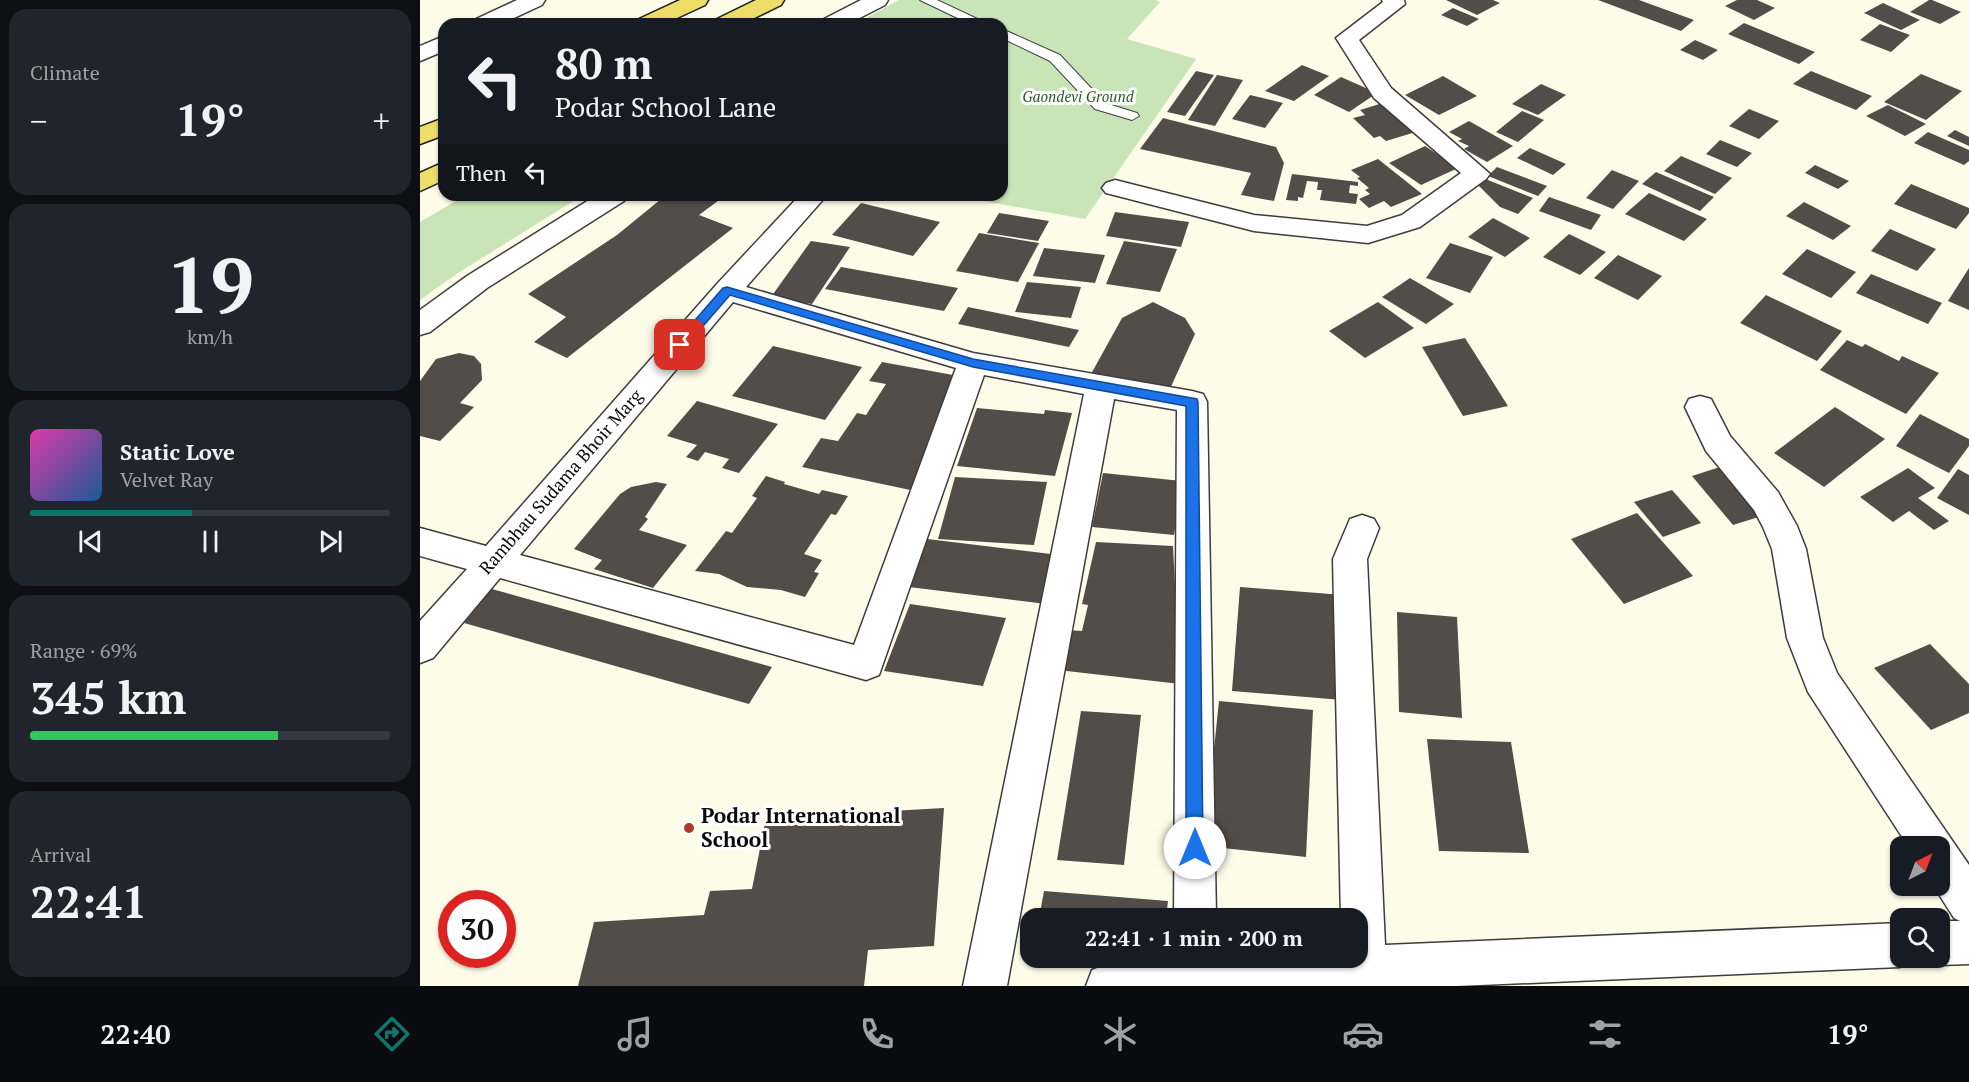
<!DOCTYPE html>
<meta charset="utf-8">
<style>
:root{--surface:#171b24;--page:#20242c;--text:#f1f3f6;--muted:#9ea1a6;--line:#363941;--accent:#0f766e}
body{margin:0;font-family:"PT Serif",serif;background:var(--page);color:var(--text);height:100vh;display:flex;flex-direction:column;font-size:22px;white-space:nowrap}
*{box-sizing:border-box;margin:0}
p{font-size:20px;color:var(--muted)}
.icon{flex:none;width:33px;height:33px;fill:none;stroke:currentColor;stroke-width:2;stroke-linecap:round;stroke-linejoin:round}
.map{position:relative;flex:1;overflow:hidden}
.details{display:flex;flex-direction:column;gap:9px;padding:9px;background:#0d0f14;width:420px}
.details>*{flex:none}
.guide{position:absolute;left:18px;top:18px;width:570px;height:183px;border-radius:18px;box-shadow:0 2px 4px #0004;background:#171b24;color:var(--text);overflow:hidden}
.needle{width:39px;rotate:42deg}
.buttons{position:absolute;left:1470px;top:836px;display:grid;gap:12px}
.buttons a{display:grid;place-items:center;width:60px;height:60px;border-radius:12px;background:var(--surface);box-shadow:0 2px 4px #0004;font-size:30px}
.speed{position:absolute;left:18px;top:890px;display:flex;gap:12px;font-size:30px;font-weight:700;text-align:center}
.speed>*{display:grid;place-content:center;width:78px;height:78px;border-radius:50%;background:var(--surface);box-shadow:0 2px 4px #0004;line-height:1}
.speed .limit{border:9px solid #d22;background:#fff;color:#111}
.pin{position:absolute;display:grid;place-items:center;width:51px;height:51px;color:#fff;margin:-26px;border-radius:12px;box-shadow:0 3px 9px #0006}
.me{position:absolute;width:66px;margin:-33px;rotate:0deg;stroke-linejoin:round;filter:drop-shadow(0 0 4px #0008)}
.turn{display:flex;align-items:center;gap:21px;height:126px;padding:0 18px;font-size:27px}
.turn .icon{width:78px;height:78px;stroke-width:2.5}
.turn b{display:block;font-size:42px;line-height:51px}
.then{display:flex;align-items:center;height:57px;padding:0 18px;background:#0003;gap:12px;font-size:22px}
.big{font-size:45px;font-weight:600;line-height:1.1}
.details .widget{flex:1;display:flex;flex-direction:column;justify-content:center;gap:9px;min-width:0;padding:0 21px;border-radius:18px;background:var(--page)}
.details .dial{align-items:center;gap:0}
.dial b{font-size:78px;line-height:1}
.song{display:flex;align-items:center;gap:18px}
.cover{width:72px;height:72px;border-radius:9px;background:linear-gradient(135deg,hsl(320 70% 55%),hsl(210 70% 35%))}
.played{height:6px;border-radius:3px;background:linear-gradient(90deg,var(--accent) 45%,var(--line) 45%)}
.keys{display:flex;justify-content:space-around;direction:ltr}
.heat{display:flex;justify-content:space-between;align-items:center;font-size:33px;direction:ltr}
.charge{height:9px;border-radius:4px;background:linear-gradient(90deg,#34c759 69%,var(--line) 0)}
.trip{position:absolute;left:600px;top:908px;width:348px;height:60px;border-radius:18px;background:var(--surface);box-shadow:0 2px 4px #0004;font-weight:600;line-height:60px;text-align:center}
.dock{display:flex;height:96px;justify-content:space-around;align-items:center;background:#090b0e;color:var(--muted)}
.dock .icon{width:42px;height:42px}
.dock .active{color:var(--accent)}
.dock b{font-size:27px;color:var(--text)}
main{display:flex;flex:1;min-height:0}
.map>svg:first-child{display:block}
.green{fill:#c9e4b6}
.building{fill:#524d48}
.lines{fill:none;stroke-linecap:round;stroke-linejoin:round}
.lane-casing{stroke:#3d3d3d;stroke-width:2}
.street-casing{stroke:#3d3d3d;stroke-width:3}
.primary-casing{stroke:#1b1b1b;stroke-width:3}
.lane{fill:#fff;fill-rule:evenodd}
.street{fill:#fff;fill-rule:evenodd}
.primary{fill:#eedd69;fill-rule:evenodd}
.route{fill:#1a73e8;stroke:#114b97;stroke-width:1.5}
.poi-dot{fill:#ae372e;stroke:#fff;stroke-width:2}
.labels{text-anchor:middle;stroke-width:6;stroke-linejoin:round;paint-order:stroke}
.far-park-label{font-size:15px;font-style:italic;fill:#265c21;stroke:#fff}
.street-label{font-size:18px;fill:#0a0a0a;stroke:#fff}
.near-poi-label{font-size:21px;font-weight:bold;fill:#0a0a0a;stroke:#fff;text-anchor:start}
</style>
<main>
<section class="details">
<div class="widget"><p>Climate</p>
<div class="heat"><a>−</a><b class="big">19°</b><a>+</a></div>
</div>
<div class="widget dial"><b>19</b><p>km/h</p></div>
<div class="widget">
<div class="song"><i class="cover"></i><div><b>Static Love</b><p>Velvet Ray</p></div></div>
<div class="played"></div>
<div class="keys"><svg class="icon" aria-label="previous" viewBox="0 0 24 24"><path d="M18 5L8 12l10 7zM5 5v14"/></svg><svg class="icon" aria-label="pause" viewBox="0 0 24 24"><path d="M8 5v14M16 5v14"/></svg><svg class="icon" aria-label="next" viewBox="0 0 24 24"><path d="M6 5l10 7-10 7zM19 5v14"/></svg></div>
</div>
<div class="widget"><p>Range · 69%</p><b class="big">345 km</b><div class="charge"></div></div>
<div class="widget"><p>Arrival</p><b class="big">22:41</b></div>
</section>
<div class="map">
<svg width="1549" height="986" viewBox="0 0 1549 986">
<rect width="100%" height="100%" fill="#fdfce9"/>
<!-- green -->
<g class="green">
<polygon points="479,0 736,0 740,2 707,39 776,59 665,219 529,195 582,195 582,24 435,24"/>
<polygon points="46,195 163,195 38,273 0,300 0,222"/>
</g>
<!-- building -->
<g class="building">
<polygon points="1026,0 1073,0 1080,3 1057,15"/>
<polygon points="1178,0 1219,0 1274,20 1261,31"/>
<polygon points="1317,0 1337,0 1355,8 1334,20 1305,6"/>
<polygon points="1509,0 1512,0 1541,12 1520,24 1490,12"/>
<polygon points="1463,3 1500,20 1481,30 1444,13"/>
<polygon points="1033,8 1059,19 1047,26 1021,15"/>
<polygon points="1324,23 1395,52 1379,64 1308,34"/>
<polygon points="1460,24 1490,35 1471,52 1440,40"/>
<polygon points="1275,40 1298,50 1283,60 1260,50"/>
<polygon points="882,65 909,76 874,101 845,91"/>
<polygon points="776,71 794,75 765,116 747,112"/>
<polygon points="1391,71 1452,96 1436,110 1373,84"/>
<polygon points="1501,74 1542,91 1506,120 1464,102"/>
<polygon points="797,75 823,80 795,126 768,120"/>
<polygon points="1023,76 1057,96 1019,115 985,95"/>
<polygon points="921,77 957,93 929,112 894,95"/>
<polygon points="1121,84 1146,95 1118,115 1092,104"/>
<polygon points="830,95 863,103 845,128 812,119"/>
<polygon points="966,102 999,131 966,141 960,136 954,138 933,118 945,115 940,110"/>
<polygon points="1468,105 1506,124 1485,136 1446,116"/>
<polygon points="1329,109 1359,121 1339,139 1309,126"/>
<polygon points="1102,111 1124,120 1098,142 1076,132"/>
<polygon points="743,118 856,147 864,163 854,201 821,195 831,173 720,149"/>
<polygon points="1049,121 1093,146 1067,162 1044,149 1049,146 1038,141 1042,139 1029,132"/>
<polygon points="1535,130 1549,137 1549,146 1527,136"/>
<polygon points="1508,132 1549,150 1549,161 1544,165 1494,143"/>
<polygon points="1300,140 1332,153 1317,167 1286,154"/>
<polygon points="1005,146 1038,168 1001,185 969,163"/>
<polygon points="1110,148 1146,164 1133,175 1097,158"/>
<polygon points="1261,156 1312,178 1295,194 1244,171"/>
<polygon points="958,159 1002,194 971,207 964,201 949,208 939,199 950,194 945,190 949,188 937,178 940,177 931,170"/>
<polygon points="1395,165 1429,181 1418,189 1385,173"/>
<polygon points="1077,167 1127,186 1118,196 1068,176"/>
<polygon points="1192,170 1219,181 1193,209 1166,198"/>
<polygon points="1236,172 1294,197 1280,211 1222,184"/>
<polygon points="872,174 938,182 938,186 930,185 929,193 938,194 936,204 900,200 902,190 897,190 898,182 887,181 883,198 878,197 878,201 866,200"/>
<polygon points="1063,178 1113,198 1098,214 1080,207 1057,184"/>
<polygon points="1491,184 1549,208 1549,213 1536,229 1474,204"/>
<polygon points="1229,193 1287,219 1264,241 1205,214"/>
<polygon points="246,195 306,195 279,215 313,228 147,358 114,342 146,317 108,294 197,235"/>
<polygon points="1129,197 1181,215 1171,230 1119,211"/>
<polygon points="1384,202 1431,226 1413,240 1366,216"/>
<polygon points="441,203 520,222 493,256 412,235"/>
<polygon points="695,212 769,222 761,247 686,236"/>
<polygon points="579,213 629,221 618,241 567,233"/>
<polygon points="1073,218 1110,238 1085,257 1048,237"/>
<polygon points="1470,229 1516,249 1497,271 1451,251"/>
<polygon points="559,233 619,243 598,282 536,271"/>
<polygon points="1149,234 1186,252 1160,275 1123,257"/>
<polygon points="391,241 430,247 392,304 351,297"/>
<polygon points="704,241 757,249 740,292 686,284"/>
<polygon points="1030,243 1073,257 1050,293 1006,278"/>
<polygon points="624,248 685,255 675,283 613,276"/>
<polygon points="1387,249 1436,272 1411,298 1362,274"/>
<polygon points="1198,255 1242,276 1218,300 1174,278"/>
<polygon points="421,267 538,288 524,311 405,289"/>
<polygon points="1549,268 1549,310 1528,301"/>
<polygon points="1451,274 1522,303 1508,324 1436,293"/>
<polygon points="990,278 1034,304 1006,324 962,297"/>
<polygon points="607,282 661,287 651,318 595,312"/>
<polygon points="1346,295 1422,331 1397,361 1320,323"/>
<polygon points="733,302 765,318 775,334 749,391 671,374 702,318"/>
<polygon points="958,302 994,328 945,358 909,331"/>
<polygon points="548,307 659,330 649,347 538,324"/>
<polygon points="1045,338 1088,406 1043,416 1002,347"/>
<polygon points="1427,340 1442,347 1445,344 1479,361 1482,356 1519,373 1486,414 1400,370"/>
<polygon points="353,346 442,367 405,420 312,396"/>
<polygon points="39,353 54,356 61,364 62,380 40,403 54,407 20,441 0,436 0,381 16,359"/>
<polygon points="462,362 533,375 495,491 382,467 401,438 418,441 437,413 446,415 466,384 449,381"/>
<polygon points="277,401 358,424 319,473 302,468 309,459 285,452 278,461 266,457 277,445 247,436"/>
<polygon points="1415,407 1465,439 1404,487 1354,453"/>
<polygon points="557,408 624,414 625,410 652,413 635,476 537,466"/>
<polygon points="1500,414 1549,439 1549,446 1529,473 1476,446"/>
<polygon points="1303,466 1345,515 1313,525 1272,476"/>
<polygon points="1488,468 1515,488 1498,498 1529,521 1514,530 1489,511 1473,522 1440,497"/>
<polygon points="1538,469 1549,475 1549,515 1517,498"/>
<polygon points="683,473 762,481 754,535 672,527"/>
<polygon points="346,476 365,482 364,484 399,494 402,490 428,496 416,515 411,514 384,554 402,560 394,572 399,573 385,597 361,590 327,587 299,574 275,571 306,531 312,533 337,498 332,496"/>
<polygon points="535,477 627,482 614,545 518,539"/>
<polygon points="236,482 247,484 225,517 228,519 219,530 267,545 233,588 174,569 182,560 154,549 200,494 211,487"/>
<polygon points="1252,490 1281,523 1243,537 1214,502"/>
<polygon points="1217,513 1273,576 1204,604 1151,539"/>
<polygon points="499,538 639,555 626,604 481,586"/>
<polygon points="676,542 753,546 760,684 638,670 647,630 662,631 668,605 662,604"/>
<polygon points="820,587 923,595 922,700 812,691"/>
<polygon points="72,589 352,667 329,704 44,623"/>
<polygon points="490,604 586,618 563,686 464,671"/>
<polygon points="977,612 1037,617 1042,718 979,712"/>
<polygon points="1510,644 1549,684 1549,713 1511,730 1454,668"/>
<polygon points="799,701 893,710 886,857 784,846"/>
<polygon points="661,711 721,715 704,865 637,860"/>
<polygon points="1007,739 1091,742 1109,853 1019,851"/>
<polygon points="524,808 514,946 448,950 444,986 158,986 174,922 284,915 290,891 332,889 346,818"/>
<polygon points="624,891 748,901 746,918 619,918"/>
<polygon points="639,957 675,957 674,962"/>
</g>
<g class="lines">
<!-- lane casing -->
<g class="lane-casing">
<g id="lane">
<polygon points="500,0 517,0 568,24 550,24"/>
<polygon points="582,29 640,55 685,103 717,113 719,116 712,120 675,109 630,61 582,38"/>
</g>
</g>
<!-- street casing -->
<g class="street-casing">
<g id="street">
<polygon points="97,0 125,0 122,5 81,24 53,24 56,19"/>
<polygon points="441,0 468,0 465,5 428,24 401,24 404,19"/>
<polygon points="962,0 984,0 985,4 939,40 971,88 1070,174 1066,179 1000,227 948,243 834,231 686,193 682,188 686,183 695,180 834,215 947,226 982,215 1041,173 954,98 916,38 963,2"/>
<polygon points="24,36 24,51 0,61 0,46"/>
<polygon points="177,195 208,195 204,201 67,288 10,332 0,335 0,310 47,276"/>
<path d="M380 195H407L326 287 553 353 772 391 783 394 787 402 796 918H754L757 410 694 399 587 986H543L664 394 564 375 459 675 446 680 80 578 13 658 0 663V621L47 569 0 556V528L66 546 297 284ZM313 302 536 368 434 645 100 555Z"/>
<polygon points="1280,396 1291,399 1310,436 1358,492 1377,526 1386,549 1403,638 1417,673 1549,865 1549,964 1520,965 1505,958 1520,957 1520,921 1540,921 1534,918 1513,885 1520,885 1520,846 1488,846 1388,692 1367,638 1352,549 1343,527 1334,510 1286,451 1265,407 1269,399"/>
<polygon points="942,515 954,519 959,528 947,559 965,945 1480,923 1480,957 1497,957 1495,960 1480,967 1037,986 666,986 672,970 688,964 753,962 753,957 797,957 797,960 827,957 938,957 938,918 921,918 913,559 930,519"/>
</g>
</g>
<!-- primary casing -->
<g class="primary-casing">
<g id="primary">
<polygon points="260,0 288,0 285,5 244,24 216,24 219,19"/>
<polygon points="336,0 364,0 361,5 322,24 294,24 297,19"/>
<polygon points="24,118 24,135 0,144 0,127"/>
<polygon points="24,162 24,180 0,191 0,173"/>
</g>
</g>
<!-- lane -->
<use href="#lane" class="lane"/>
<!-- street -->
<use href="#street" class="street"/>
<!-- primary -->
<use href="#primary" class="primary"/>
</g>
<!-- route -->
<polygon class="route" points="307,287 553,359 777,399 778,402 783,848 781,853 775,856 769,853 766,848 766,406 553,367 310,295 264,348 256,348 256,342 303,288"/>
<!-- markers -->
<circle class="poi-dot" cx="269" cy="828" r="6"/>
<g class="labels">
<!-- far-park labels -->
<g class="far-park-label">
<text x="658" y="102">Gaondevi Ground</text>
</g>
<!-- street labels -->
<g class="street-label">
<text transform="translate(141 482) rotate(-49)" y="6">Rambhau Sudama Bhoir Marg</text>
</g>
<!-- near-poi labels -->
<g class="near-poi-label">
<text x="281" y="823">Podar International<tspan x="281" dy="24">School</tspan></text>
</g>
</g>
</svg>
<div class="buttons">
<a><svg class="needle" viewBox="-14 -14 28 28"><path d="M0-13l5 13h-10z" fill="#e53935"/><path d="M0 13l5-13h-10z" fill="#9ea1a6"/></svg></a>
<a><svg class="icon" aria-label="search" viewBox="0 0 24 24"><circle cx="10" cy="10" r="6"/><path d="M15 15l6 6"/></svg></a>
</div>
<div class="speed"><div class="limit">30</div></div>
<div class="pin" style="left:260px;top:345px;background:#d93025"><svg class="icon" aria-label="arrive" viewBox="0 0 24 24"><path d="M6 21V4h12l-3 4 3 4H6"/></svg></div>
<svg class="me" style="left:775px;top:848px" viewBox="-20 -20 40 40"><circle r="19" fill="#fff"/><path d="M0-13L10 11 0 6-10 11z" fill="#1a73e8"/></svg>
<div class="trip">22:41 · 1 min · 200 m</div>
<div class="guide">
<div class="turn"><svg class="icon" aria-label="left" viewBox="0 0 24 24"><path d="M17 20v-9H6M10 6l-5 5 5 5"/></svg><div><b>80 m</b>Podar School Lane</div></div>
<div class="then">Then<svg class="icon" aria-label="left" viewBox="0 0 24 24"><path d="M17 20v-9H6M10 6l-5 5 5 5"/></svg></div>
</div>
</div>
</main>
<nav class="dock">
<b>22:40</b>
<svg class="icon active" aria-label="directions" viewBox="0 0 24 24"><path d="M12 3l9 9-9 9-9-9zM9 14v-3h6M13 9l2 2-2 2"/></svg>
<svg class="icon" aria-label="music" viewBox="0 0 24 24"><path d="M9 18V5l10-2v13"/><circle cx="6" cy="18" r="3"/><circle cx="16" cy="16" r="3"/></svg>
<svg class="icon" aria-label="phone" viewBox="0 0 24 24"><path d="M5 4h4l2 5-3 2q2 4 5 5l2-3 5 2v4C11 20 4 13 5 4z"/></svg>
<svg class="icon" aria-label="climate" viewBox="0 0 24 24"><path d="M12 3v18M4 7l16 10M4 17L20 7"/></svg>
<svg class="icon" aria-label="car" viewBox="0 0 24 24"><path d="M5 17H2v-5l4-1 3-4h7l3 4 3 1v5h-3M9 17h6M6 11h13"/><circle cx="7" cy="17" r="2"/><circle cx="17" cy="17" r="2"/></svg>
<svg class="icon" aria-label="filters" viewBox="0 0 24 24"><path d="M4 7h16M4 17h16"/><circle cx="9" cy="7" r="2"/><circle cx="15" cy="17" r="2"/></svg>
<b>19°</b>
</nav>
